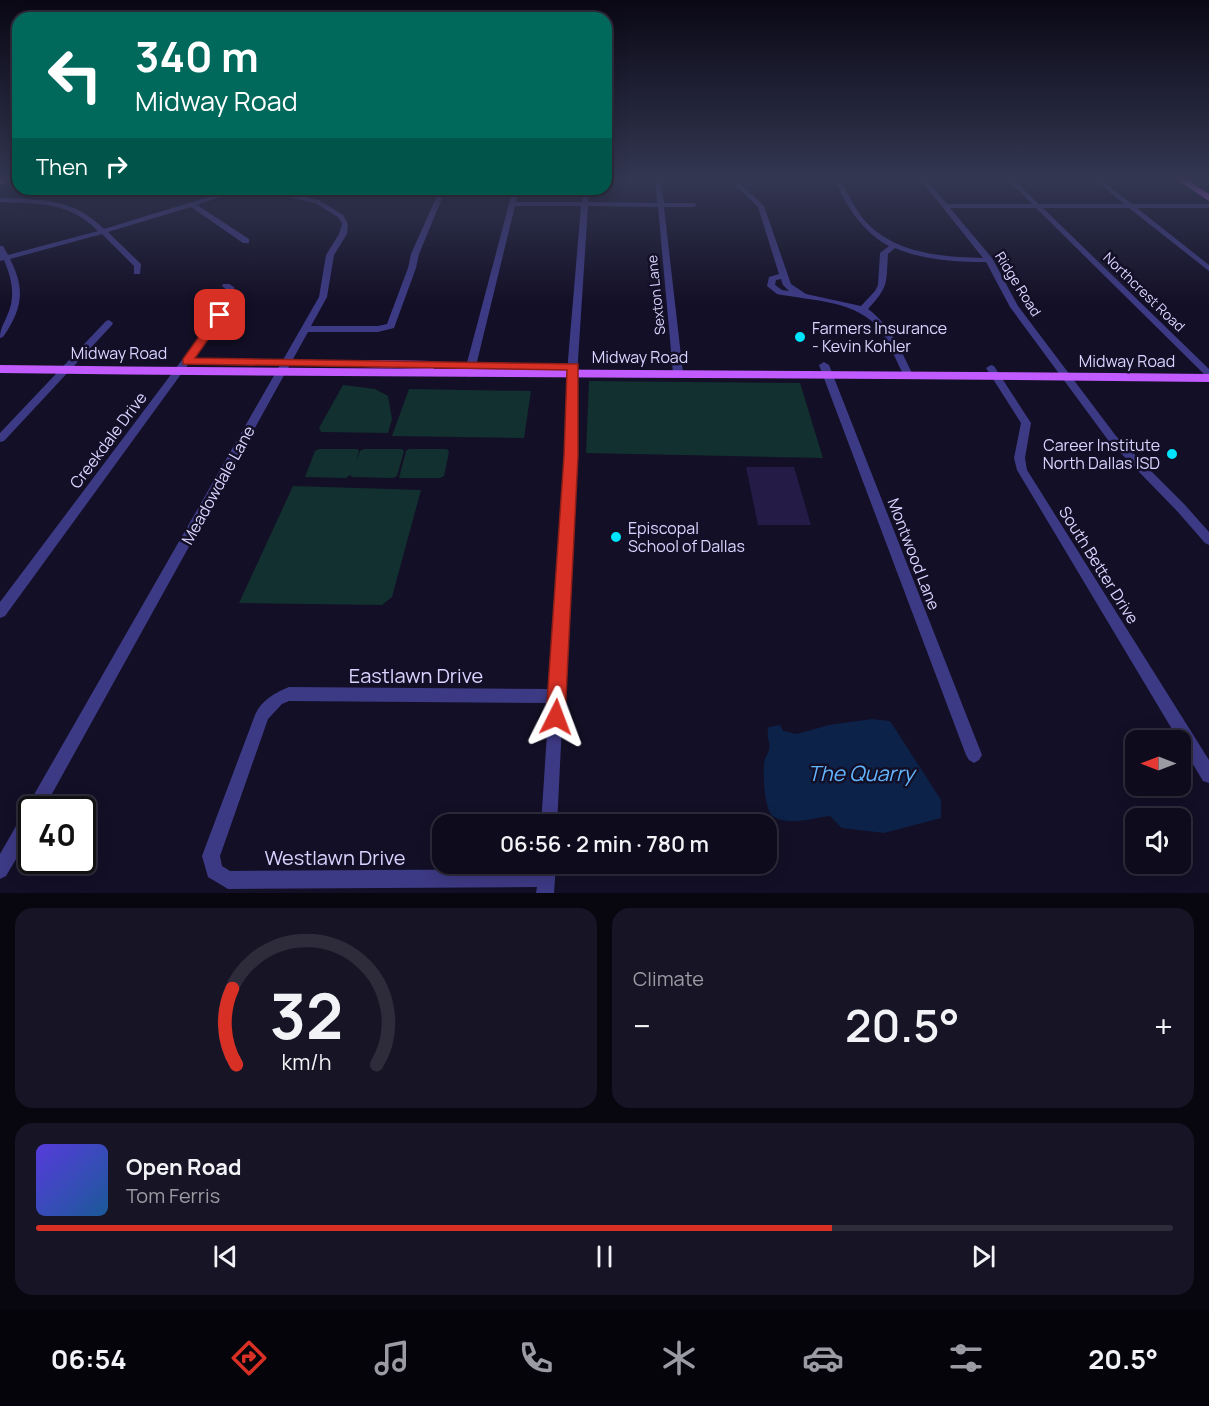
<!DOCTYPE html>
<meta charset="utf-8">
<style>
:root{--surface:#0e0b1c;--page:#171425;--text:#f1f3f6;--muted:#9b9ba3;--line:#2e2b3b;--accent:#d93025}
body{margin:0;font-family:Manrope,sans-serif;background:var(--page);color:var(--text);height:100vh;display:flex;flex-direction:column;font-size:22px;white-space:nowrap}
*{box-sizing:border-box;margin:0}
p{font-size:20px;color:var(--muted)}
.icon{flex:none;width:33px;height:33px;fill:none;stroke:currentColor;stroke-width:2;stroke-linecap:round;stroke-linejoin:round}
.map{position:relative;height:893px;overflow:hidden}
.drawer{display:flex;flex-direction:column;gap:15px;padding:15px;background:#08060f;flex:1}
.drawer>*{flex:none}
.top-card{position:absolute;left:12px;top:12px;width:600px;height:183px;border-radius:18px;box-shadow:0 3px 15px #0003,0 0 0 2px var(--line);background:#00695c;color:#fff;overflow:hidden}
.needle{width:39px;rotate:270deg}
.controls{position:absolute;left:1125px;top:730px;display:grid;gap:12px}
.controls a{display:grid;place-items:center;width:66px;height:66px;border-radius:12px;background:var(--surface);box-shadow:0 3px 15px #0003,0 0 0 2px var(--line);font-size:30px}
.speed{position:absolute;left:18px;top:796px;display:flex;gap:12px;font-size:30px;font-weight:700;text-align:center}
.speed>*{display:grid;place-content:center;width:78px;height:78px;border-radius:50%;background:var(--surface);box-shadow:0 3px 15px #0003,0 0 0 2px var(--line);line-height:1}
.speed .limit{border:3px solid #111;border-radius:9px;background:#fff;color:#111}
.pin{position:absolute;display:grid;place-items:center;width:51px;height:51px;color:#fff;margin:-26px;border-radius:12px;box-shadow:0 3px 9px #0006}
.me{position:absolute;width:66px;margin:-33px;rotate:3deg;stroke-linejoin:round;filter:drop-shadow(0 0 4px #0008)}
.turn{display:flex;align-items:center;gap:21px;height:126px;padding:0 24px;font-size:27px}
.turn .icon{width:78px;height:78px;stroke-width:2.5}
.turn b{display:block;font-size:42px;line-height:51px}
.then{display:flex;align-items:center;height:57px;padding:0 24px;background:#0003;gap:12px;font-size:22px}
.big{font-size:45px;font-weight:600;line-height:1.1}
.drawer .card{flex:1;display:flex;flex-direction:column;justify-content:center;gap:9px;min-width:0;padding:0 21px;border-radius:18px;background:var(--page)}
.drawer .dial{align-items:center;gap:0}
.dial svg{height:156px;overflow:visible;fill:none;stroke:var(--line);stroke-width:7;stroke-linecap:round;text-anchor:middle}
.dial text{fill:var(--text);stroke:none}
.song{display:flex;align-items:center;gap:18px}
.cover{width:72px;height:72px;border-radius:9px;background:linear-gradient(135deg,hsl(250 70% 55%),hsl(210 70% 35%))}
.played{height:6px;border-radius:3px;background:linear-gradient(90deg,var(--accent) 70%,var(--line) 70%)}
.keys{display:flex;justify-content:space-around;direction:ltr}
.heat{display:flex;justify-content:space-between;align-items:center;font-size:33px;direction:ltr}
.drawer .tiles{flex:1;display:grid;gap:15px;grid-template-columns:1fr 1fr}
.card:last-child{grid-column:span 2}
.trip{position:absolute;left:432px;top:814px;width:345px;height:60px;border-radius:18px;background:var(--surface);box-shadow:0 3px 15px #0003,0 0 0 2px var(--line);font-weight:600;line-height:60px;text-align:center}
.dock{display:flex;height:96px;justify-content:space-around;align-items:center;background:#06040b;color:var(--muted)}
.dock .icon{width:42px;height:42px}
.dock .on{color:var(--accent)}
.dock b{font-size:27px;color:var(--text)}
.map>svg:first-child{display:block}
.green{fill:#12302f}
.water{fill:#0c2248}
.building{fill:#241b47}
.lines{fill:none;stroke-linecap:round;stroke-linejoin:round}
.minor{fill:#3d3a85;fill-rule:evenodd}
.major{fill:#c25bff;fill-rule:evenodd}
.route{fill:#d93025;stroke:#8d1f18;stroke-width:1.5}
.poi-dot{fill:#00e5ff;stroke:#130f26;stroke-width:2}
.labels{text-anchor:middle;stroke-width:5;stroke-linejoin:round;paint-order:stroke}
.far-street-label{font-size:14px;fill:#d9d4ff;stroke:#130f26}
.poi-label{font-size:16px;fill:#d9d4ff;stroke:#130f26;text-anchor:start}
.street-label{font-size:16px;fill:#d9d4ff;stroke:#130f26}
.near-street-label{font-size:20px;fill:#d9d4ff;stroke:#130f26}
.near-water-label{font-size:21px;font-style:italic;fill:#62b6ff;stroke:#130f26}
</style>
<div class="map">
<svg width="1209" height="893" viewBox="0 0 1209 893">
<rect width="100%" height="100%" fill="#130f26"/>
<!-- green -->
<g class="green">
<polygon points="589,381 800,383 823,458 586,453"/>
<polygon points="343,385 375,389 388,396 392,419 388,433 321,432 319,428"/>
<polygon points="409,389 531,391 524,438 392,436"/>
<polygon points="319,449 357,449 359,451 356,462 360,451 364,449 402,449 404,451 397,476 393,478 352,477 350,475 346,478 305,477 315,451"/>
<polygon points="409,449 447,449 449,452 444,476 440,478 399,478 406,451"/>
<polygon points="293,486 421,490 392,597 382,605 239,603"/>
</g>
<!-- water -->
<path class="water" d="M872 719 890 721 941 800V818L884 833 842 828 830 816C813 818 790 826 774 817 764 812 762 769 765 759 766 756 768 753 769 750 771 741 765 736 769 727L780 725 783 731 797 734 829 725Z"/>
<!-- building -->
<polygon class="building" points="746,467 794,467 811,525 758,525"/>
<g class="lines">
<!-- minor -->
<g class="minor">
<path d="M655 179H661L664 203H694L697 205 694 207H664L683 373 681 375H675L673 373 658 207 588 206 578 360 575 464 557 825H541L549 703 289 701 282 704 268 719 220 856 222 866 230 871 538 869V864H556L554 893H536L537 887 228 889 208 877 202 856 255 715C261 700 275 693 289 687L550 689 565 464 568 360 581 206H515L474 374 469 377 464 374 513 189H519L516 202H582L583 189H589L588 202 657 203Z"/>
<path d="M729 179H735L764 206 791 284 806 294 861 306 875 291 878 285 880 253 889 246C862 232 846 205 834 179H840C848 193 855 210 866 222 896 254 943 257 983 258L920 179H926L947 204H1032L1007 179H1013L1039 204H1124L1094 179H1100L1132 204H1209V208H1137L1209 265V271L1129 208H1043L1209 369V377L1206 376 1036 208H950L992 258 1018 306 1116 436 1185 505 1209 532V545L1205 543 1177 511 1108 440 1010 307 986 262C955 262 923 260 895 248L888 254C886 284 889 286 868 309 890 325 901 350 913 375L911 377H905C896 362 891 345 881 331 858 300 812 301 777 294L767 286 769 277 779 274 758 207ZM781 279 783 285 789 291 782 290 775 285 776 280Z"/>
<path d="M234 189H244L197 205 249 239V243H243L191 207 108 232 141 264 140 274H134V266L102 234 10 259C26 290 22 309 3 337L0 338C0 328 4 324 7 316 16 297 12 279 4 260L0 261V246H3L8 255 98 231C68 201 40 204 0 202V198C42 200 72 197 104 229Z"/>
<polygon points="274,189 281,189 287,193 319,200 343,215 348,224 347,234 334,255 327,297 311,326 378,326 387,324 408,268 411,254 440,189 446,189 419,254 416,268 394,328 378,332 308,332 43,810 32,810 32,832 6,876 0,879 0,854 319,297 326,255 339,234 342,224 338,217 315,203 283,196"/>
<polygon points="223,284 229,284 234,287 235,300 5,616 0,618 0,602 227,300 227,290 222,286"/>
<polygon points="109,320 113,323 112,325 4,441 0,442 0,433 106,321"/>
<polygon points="824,362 829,365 982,755 979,760 974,763 969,760 966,755 819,365"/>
<polygon points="991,365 994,366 1031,423 1025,458 1027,470 1209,760 1209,783 1203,781 1017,470 1014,458 1021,423 986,368"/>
</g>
<!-- major -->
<g class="major">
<polygon points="0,179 10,179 0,185"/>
<polygon points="1176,179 1185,179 1209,194 1209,201"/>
<polygon points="368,360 433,361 439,365 433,369 364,367 362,364"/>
<path d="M0 365C403 370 806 370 1209 374V382C806 377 403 378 0 373Z"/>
</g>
</g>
<!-- sky -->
<linearGradient id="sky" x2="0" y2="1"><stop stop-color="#0a0815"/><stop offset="0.59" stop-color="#333752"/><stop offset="1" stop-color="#333752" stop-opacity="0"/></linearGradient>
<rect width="1209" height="304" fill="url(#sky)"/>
<!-- route -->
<polygon class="route" points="220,312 225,315 195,358 578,364 578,456 565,717 562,724 556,727 549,724 546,717 564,456 567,370 183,364 183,359 216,313"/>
<!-- markers -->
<g class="poi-dot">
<circle cx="800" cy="337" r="6"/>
<circle cx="1172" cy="454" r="6"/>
<circle cx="616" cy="537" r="6"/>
</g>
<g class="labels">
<!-- far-street labels -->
<g class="far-street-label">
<text transform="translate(1018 284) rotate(58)" y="5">Ridge Road</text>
<text transform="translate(1144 292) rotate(44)" y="5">Northcrest Road</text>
<text transform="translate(656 295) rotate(-96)" y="5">Sexton Lane</text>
</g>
<!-- poi labels -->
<g class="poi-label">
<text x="812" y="334">Farmers Insurance<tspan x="812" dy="18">- Kevin Kohler</tspan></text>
<text x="1160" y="451" text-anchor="end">Career Institute<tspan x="1160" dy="18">North Dallas ISD</tspan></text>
<text x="628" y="534">Episcopal<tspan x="628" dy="18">School of Dallas</tspan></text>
</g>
<!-- street labels -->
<g class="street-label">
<text x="119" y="359">Midway Road</text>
<text x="640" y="363">Midway Road</text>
<text x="1127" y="367">Midway Road</text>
<text transform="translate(108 440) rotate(-53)" y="6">Creekdale Drive</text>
<text transform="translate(218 485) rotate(-61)" y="6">Meadowdale Lane</text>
<text transform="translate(914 554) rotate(69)" y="6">Montwood Lane</text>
<text transform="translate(1099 565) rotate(58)" y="6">South Better Drive</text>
</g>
<!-- near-street labels -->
<g class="near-street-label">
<text x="416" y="683">Eastlawn Drive</text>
<text x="335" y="865">Westlawn Drive</text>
</g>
<!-- near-water labels -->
<g class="near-water-label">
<text x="861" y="781">The Quarry</text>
</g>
</g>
</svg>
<div class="controls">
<a><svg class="needle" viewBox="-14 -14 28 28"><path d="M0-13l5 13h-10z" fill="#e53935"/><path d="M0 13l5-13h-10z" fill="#9b9ba3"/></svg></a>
<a><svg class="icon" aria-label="sound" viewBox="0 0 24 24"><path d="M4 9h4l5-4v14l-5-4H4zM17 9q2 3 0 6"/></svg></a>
</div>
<div class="speed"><div class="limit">40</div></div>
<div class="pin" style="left:220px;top:315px;background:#d93025"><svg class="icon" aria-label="arrive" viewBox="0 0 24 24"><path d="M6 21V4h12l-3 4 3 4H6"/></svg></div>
<svg class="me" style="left:556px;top:717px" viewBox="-20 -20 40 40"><path d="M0-17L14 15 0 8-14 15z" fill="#d93025" stroke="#fff" stroke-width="4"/></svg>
<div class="trip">06:56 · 2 min · 780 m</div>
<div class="top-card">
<div class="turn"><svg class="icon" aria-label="left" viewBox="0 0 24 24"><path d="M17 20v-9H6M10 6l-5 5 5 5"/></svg><div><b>340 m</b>Midway Road</div></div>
<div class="then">Then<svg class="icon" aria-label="right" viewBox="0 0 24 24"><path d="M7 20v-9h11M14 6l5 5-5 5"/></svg></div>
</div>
</div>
<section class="drawer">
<div class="tiles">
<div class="card dial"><svg viewBox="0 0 100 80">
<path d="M14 69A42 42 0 1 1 86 69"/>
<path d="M14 69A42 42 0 0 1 12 30" stroke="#d93025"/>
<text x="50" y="56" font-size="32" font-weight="700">32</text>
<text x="50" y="72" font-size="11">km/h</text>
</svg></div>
<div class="card"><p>Climate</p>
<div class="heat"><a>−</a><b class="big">20.5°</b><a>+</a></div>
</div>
<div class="card">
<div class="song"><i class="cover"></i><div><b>Open Road</b><p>Tom Ferris</p></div></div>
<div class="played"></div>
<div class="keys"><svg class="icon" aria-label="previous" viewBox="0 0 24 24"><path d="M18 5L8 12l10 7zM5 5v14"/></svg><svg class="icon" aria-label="pause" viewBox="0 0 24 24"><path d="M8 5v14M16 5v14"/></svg><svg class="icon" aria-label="next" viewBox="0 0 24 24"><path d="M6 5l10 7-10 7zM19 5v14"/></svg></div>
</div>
</div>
</section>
<nav class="dock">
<b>06:54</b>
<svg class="icon on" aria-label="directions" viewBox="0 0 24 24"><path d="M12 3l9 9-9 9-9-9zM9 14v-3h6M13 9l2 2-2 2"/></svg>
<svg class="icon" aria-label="music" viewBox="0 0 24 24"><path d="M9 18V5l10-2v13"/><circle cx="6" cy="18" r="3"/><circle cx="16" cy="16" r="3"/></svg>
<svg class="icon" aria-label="phone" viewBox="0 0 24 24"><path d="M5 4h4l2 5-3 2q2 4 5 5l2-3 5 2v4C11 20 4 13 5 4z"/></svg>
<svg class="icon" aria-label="climate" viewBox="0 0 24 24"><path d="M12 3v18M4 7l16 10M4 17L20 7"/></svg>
<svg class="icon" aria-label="car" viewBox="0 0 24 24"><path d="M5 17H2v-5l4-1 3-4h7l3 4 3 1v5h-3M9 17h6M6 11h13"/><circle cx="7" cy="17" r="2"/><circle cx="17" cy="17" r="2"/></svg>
<svg class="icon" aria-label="filters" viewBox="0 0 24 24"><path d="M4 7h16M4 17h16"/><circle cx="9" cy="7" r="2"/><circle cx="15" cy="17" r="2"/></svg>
<b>20.5°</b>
</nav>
